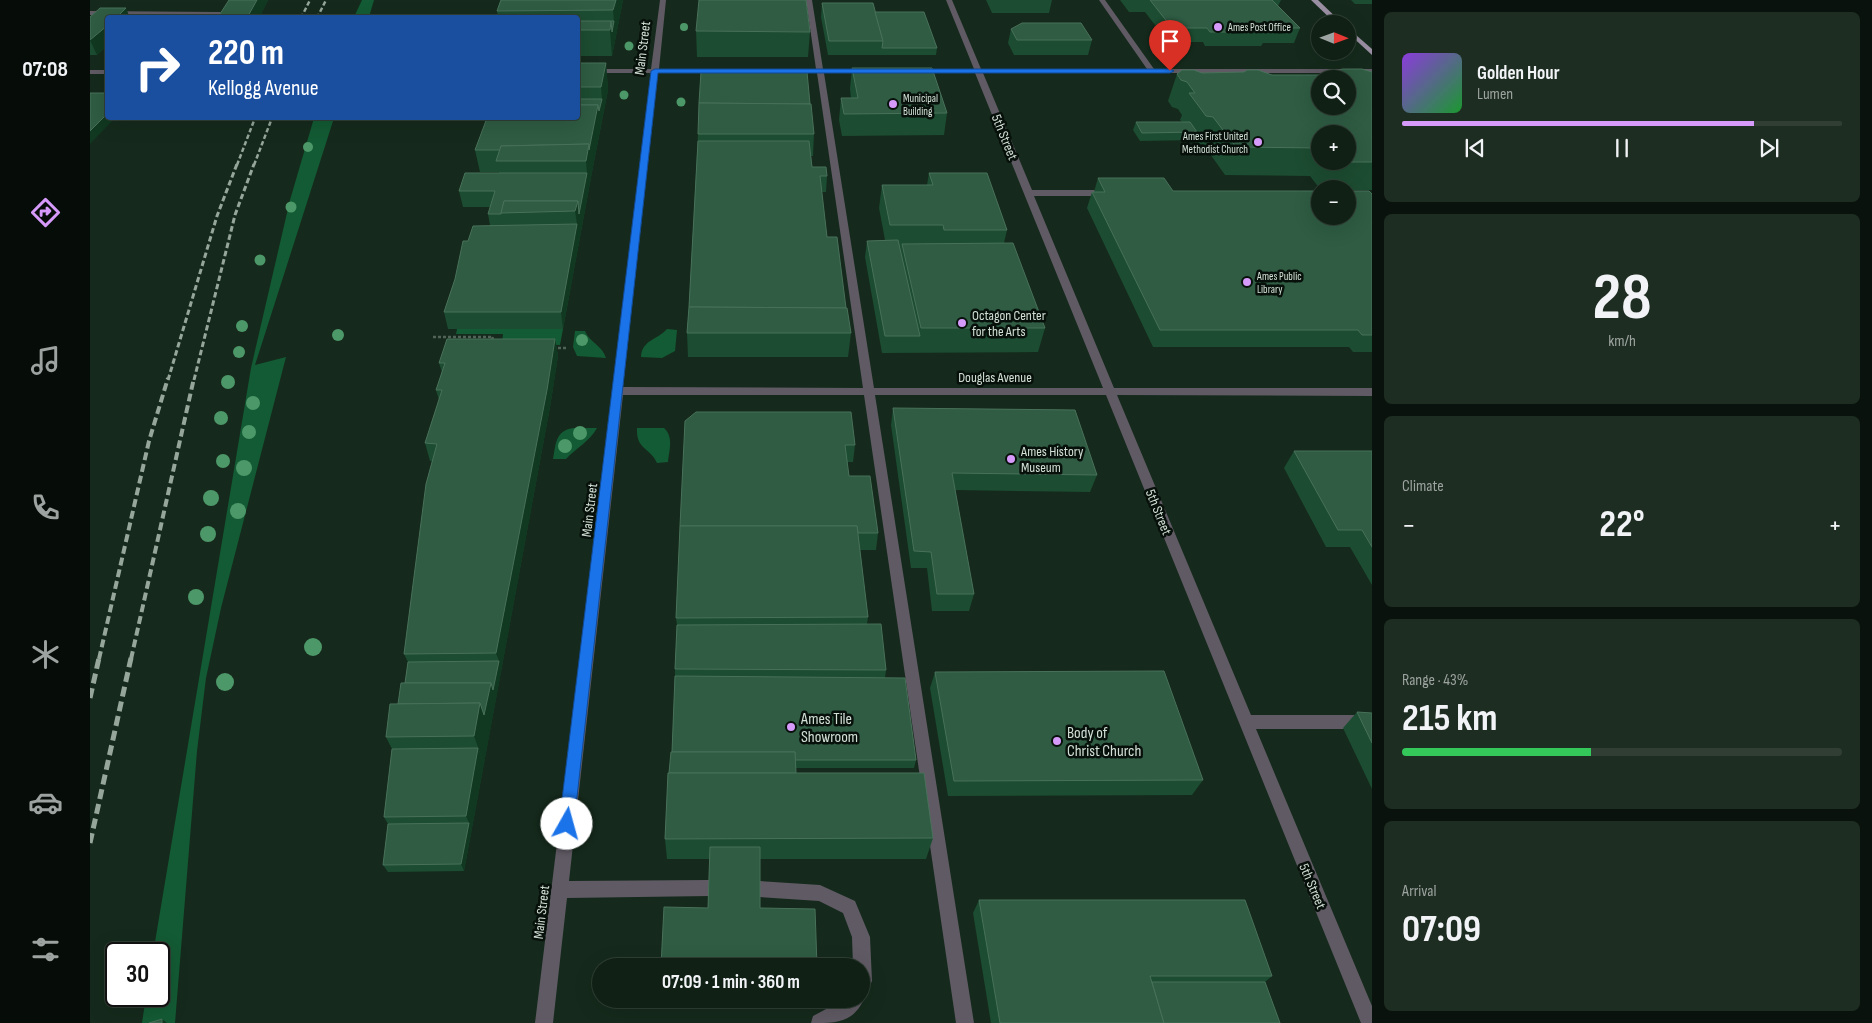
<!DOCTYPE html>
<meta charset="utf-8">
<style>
:root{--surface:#102015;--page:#1e2d22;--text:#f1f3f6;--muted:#9ca3a0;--line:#303e34;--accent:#d69bfa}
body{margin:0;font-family:"Sofia Sans Condensed",sans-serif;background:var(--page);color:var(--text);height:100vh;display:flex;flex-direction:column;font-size:19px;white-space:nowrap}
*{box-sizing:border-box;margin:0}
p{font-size:16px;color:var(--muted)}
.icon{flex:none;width:28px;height:28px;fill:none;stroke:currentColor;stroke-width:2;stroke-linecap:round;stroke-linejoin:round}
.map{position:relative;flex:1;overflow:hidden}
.drawer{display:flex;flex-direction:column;gap:12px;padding:12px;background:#09120c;width:500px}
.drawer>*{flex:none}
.top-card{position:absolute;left:15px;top:15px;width:475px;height:105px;border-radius:5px;box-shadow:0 5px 20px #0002,0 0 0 1px var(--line);background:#1a4fa0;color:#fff;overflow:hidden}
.needle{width:32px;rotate:91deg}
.fabs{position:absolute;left:1221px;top:15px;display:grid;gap:10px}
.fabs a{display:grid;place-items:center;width:45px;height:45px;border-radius:50%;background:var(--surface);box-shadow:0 5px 20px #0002,0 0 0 1px var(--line);font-size:25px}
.speed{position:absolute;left:15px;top:942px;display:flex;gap:10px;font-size:25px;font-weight:700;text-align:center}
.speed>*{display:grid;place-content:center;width:65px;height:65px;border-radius:50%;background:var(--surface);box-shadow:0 5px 20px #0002,0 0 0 1px var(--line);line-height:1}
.speed .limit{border:2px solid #111;border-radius:8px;background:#fff;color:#111}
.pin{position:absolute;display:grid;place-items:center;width:42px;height:42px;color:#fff;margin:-51px -21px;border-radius:50% 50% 50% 0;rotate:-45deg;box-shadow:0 0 5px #0007}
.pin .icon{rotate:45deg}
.me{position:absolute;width:55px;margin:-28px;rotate:7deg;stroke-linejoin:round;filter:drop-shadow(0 0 4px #0008)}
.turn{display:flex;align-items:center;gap:18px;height:105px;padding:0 20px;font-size:22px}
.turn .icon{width:65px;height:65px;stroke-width:2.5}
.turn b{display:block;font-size:35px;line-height:42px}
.big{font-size:38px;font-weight:700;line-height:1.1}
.drawer .card{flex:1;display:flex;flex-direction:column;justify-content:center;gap:8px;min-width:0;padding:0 18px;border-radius:8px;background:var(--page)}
.drawer .dial{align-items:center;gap:0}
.dial b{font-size:65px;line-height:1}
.song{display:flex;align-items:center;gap:15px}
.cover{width:60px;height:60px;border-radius:8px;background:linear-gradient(135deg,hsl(270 70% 55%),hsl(130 70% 35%))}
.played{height:5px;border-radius:2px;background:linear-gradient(90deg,var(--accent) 80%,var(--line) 80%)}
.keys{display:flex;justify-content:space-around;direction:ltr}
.heat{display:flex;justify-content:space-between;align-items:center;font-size:28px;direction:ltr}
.charge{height:8px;border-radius:4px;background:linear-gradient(90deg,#34c759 43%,var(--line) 0)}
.trip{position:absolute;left:502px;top:958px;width:278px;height:50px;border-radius:25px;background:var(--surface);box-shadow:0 5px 20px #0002,0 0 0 1px var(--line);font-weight:700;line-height:50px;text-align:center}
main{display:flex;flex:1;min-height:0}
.tab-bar{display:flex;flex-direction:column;width:90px;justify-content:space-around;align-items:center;background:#060d08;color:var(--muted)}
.tab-bar .icon{width:35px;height:35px}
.tab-bar .on{color:var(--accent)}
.tab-bar b{font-size:22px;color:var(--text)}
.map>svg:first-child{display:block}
.green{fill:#135b34}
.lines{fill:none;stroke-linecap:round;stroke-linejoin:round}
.path{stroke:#506356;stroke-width:2.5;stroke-dasharray:3 2;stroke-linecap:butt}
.minor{fill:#605a64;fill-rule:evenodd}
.major{fill:#9b8fa3;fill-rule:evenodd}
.rail-far3{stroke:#96a69b;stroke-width:2.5;stroke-dasharray:4.5 2.5;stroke-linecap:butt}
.rail-far2{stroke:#96a69b;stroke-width:3;stroke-dasharray:5.5 3;stroke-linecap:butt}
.rail-far1{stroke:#96a69b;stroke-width:4;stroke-dasharray:8 4;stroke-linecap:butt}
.rail{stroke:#96a69b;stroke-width:5;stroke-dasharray:10 5;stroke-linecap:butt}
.tree{fill:#4d9869}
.wall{fill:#1c4c31;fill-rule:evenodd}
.shaded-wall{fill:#113821}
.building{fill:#2f5c43;stroke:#49715a;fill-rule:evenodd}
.route{fill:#1a73e8;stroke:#114b97}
.poi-dot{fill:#d69bfa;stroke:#07100a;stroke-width:2}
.labels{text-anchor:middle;stroke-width:5;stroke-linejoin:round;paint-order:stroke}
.far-poi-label{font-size:11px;fill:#d2e0d6;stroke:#07100a;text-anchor:start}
.street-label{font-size:14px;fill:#d2e0d6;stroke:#07100a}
.poi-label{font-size:14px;fill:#d2e0d6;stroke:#07100a;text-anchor:start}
.near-poi-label{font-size:16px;fill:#d2e0d6;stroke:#07100a;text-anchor:start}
</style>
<main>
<nav class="tab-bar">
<b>07:08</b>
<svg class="icon on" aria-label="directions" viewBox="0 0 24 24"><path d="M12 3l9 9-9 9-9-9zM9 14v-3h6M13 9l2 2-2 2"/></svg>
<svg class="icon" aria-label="music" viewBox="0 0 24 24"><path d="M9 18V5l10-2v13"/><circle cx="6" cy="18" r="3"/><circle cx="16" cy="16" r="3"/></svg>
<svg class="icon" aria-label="phone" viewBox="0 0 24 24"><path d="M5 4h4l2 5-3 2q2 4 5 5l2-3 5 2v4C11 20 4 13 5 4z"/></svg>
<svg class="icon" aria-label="climate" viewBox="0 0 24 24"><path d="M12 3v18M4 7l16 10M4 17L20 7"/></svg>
<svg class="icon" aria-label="car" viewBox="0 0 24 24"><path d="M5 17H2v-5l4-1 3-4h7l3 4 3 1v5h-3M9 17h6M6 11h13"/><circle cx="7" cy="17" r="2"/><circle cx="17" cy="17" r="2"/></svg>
<svg class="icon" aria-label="filters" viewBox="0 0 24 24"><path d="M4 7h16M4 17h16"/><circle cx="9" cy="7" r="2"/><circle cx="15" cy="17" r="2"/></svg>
</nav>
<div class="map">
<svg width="1282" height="1023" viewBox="0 0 1282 1023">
<rect width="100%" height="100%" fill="#152a1c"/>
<!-- green -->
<g class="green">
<polygon points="272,0 284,0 279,17 264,17"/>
<polygon points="224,118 244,118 165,365 196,357 131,608 116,678 107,751 85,1023 52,1023 56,996 69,996 69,954 63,954 161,368 200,200"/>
<polygon points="367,329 473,329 470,345 412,344 413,334 366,334"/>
<path d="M577 329 587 330 585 351 572 358 551 357C552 340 567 340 577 329Z"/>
<path d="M485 331H495C499 342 512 345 516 358L487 356 483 347Z"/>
<path d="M483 428H507C499 442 486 448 476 459H463C466 444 465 431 483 428Z"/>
<path d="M547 428H574C584 437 579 451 578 462L567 463C560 447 546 450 547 428Z"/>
</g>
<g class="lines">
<!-- path -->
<g class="path">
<polyline points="343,337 403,337 401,342"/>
<polyline points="463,348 476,348"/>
</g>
<!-- minor -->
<g class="minor">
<path d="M570 0H576L569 69H726L716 0H722L733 69H777L781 71 777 73H734L784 388H1013L885 73H827L823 71 827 69H884L856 0H862L891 69H1057L1009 0H1015L1064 69H1282V73H893L942 190H1018L1022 193 1018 196H944L1024 388H1282V396L1027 395 1161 715H1282V729H1166L1282 1006V1023H1271L1016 395H785L884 1023H866L774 395H533L479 881 620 880 626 882 628 888 626 894 620 896 477 898 463 1023H445L561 73H488V69H561ZM568 73H727L773 388 533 387Z"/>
<polygon points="0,11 130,12 133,14 130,16 0,15"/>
<rect x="0" y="70" width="18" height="4"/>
<path d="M669 881 730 885 765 901 780 937 782 981 777 991 772 994 774 999C763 1023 747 1023 721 1023L723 1016 755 999H771V966H763L762 937 753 913 729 901 669 897 663 895 661 889 663 883Z"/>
</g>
<!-- major -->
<g class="major">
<polygon points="1221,0 1228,0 1253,24 1246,24"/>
<polygon points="1258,28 1282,49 1282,55 1258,33"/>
</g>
<!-- rail-far3 -->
<g class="rail-far3">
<polyline points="211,18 220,0"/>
<polyline points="227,18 236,0"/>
<polyline points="147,165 165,118"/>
<polyline points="164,165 182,118"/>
</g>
<!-- rail-far2 -->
<g class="rail-far2">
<polyline points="78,380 127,216 147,164"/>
<polyline points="104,380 145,215 164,164"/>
</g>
<!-- rail-far1 -->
<g class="rail-far1">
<polyline points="9,659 59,441 78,378"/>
<polyline points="41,659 104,378"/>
</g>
<!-- rail -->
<g class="rail">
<polyline points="0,698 9,658"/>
<polyline points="0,843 41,658"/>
</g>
</g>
<!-- trees -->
<g class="tree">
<circle cx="594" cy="27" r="4"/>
<circle cx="539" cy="46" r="4.5"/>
<circle cx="534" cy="95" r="4.5"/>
<circle cx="591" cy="102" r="4.5"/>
<circle cx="218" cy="147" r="5"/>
<circle cx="201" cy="207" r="5.5"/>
<circle cx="170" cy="260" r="5.5"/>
<circle cx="152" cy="326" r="6"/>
<circle cx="248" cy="335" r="6"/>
<circle cx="492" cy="340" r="6"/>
<circle cx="149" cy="352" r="6"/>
<circle cx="138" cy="382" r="7"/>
<circle cx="163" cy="403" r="7"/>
<circle cx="131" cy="418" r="7"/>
<circle cx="159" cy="432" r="7"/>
<circle cx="490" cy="433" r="7"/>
<circle cx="475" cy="446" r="7"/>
<circle cx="133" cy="461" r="7"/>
<circle cx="154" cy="468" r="8"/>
<circle cx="121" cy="498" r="8"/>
<circle cx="148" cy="511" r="8"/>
<circle cx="118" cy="534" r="8"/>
<circle cx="106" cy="597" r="8"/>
<circle cx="223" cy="647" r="9"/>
<circle cx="135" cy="682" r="9"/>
</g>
<!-- wall -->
<g class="wall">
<polygon points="178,0 169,18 128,17"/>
<polygon points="533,0 522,56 488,56 488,18 408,18 407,11 410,1"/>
<polygon points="896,0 962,0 959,13 902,13"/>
<polygon points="1030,0 1191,0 1188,6 1210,28 1204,43 1173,43 1171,46 1115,46 1113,42 1078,42 1055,12 1039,12"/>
<polygon points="1261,0 1282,0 1282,4 1265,4"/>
<polygon points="732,3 785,12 847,48 846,55 738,55 731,17"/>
<polygon points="0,17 18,18 18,45 7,55 0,55"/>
<polygon points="921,29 1002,40 998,55 924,55 918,43"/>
<polygon points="606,31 720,32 718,57 607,57"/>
<polygon points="488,63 516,63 518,90 502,172 473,329 358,329 354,312 378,241 400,225 398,214 400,207 373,207 369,191 409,173 409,172 390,172 385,150 488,118"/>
<polygon points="762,68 857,113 854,135 752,136 749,120 751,98 761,98 760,89"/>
<path d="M1282 72V190H1258V189H1230L1220 176 1135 175 1113 144H1106L1104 140 1050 141 1043 130 1046 122H1092L1090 120 1092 115 1088 109 1082 107 1078 101 1087 74 1112 73 1182 75H1242ZM1230 134 1258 161H1230Z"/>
<polygon points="720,104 724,134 723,156 721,156 722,167 737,176 736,192 731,192 737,237 756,308 761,333 758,357 598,357 597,333 599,307 608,134"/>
<polygon points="839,173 917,230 914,243 955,328 948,352 792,353 775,257 777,241 795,240 789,208 792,185 837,185"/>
<polygon points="1008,178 1083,191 1282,194 1282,352 1263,352 1259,347 1063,347 997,208 1002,192 1004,192"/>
<polygon points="465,339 468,356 460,407 374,871 298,872 293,865 298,824 294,817 302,749 296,737 315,683 318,662 314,654 342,461 340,461 335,443 349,400 346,390 352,372 349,363"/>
<polygon points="803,408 1007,475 1000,492 865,490 884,594 879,611 842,611 837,568 821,568 801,425"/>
<polygon points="595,421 765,445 763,462 757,462 759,476 788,533 786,550 770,550 778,617 777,624 796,670 795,678 826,760 824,768 705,768 706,773 843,838 836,859 670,859 618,908 620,859 577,859 575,839 579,773 582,752 585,676 585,669 587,625 586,618"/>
<polygon points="1204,451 1282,451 1282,585 1260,547 1236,547 1194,468"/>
<polygon points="845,672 1113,780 1102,795 858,796 840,688"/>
<polygon points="1267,712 1282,713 1282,789 1253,728"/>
<polygon points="889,900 1182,976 1175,982 1190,1023 901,1023 883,913"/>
<polygon points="611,999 683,999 683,1005 611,1004"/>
</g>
<!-- shaded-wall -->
<g class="shaded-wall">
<polygon points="167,0 178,0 169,18 159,18 158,16"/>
<polygon points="526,0 533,0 522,56 520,30 521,21 524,21 523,10"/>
<polygon points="36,8 40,18 26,18"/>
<polygon points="18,25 18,45 7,55 0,40"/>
<polygon points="516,63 518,90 502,172 473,329 471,312 487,224 485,211 497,173 496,161 499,144 508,105 512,99 511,87"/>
<polygon points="18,113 18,118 25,118 0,144 0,131"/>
<polygon points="465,339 468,356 460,407 394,764 384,736 390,703 401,683 409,661 406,653"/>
<polygon points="388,748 394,764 374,871 371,864 379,823 376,816"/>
<polygon points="72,1019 77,1023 72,1023"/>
</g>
<!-- building -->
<g class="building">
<polygon points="139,0 167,0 158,16 128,17"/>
<polygon points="411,0 526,0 523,10 407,11"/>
<polygon points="609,0 716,0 720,32 606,31"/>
<polygon points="1060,0 1182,0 1210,28 1174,28 1177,32 1120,32 1117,28 1082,28"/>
<polygon points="732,3 783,3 793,41 739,41"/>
<polygon points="10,8 36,8 26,18 18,18 18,25 0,40 0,17"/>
<polygon points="785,12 834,12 847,48 792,48 793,41"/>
<polygon points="488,21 521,21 520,30 488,30"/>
<polygon points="521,21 524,21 522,32"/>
<polygon points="932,23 991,23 1002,40 927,40 921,29"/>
<polygon points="488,63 516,63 511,87 488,87"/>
<polygon points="762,68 842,68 857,113 754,114 751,98 768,98"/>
<path d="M1252 69H1272L1282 72V162H1245L1244 161H1258V134H1230V148L1146 147 1123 117 1116 116 1099 93H1105L1097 82 1091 80 1087 74 1092 70H1104L1112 73 1154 72 1157 70H1168L1182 75H1242ZM1230 79H1258V106H1230Z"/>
<polygon points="611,72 717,72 720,104 609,103"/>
<polygon points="0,93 18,93 18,113 0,131"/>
<polygon points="488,99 512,99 509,111 508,105 488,105"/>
<polygon points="609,103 721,104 724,134 608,134"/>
<polygon points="488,105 508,105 499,150 499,144 411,146 410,150 385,150 397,118 488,118"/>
<polygon points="1046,122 1100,122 1107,132 1052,133"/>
<polygon points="608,141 719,141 722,167 736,167 737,176 730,176 737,237 747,237 756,308 599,307"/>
<polygon points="499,144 496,161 406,161 411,146"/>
<polygon points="375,173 497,173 489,214 488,201 414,201 411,214 398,214 405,191 369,191"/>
<polygon points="839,173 897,173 917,230 854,230 853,225 800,225 792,185 843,185"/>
<polygon points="1008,178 1074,178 1083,191 1230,191 1230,216 1258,216 1258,191 1279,191 1282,194 1282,335 1272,335 1268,330 1070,330 1002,192 1015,192"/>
<polygon points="414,201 488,201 485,211 411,213"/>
<polygon points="487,224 471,312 354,312 365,279 373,241 378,241 383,226"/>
<polygon points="808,240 830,336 795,336 777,241"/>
<polygon points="923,243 955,328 831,328 812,244"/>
<polygon points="599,307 757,308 761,333 597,333"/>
<polygon points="357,339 465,339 457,390 406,653 314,654 336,484 347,444 335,443 352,390 346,390 355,363 349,363"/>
<polygon points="803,408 985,410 1007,475 862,473 884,594 847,594 841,552 824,551"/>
<polygon points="606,412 761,412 765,445 755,445 759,476 780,476 788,533 768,533 767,526 590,526 595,421"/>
<polygon points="1204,451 1282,451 1282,547 1272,530 1248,530"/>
<polygon points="590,526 767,526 778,617 586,618"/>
<polygon points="791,624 796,670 585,669 587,625"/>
<polygon points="409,661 403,690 401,683 315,683 318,662"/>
<polygon points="1074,671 1113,780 864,781 845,672"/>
<polygon points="585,676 815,678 826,760 705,760 705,752 582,752"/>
<polygon points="311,683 401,683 394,715 390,703 308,704"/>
<polygon points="390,703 384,736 296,737 300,704"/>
<polygon points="1267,712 1282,713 1282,743"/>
<polygon points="388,748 376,816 294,817 302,749"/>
<polygon points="581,752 705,752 706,773 579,773"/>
<polygon points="578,773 834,773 843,838 575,839"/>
<polygon points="379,823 371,864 293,865 298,824"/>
<polygon points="620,847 670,847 670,908 725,909 727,966 571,966 574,907 618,908"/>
<polygon points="889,900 1155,900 1182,976 1060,976 1074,1023 910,1023"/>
<polygon points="1062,982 1175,982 1190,1023 1074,1023"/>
<polygon points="72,1019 72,1023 59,1023"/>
</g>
<!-- route -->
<polygon class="route" points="565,69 1080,69 1084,71 1080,73 568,73 484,824 482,829 477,831 472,829 469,824 561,71"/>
<!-- markers -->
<g class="poi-dot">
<circle cx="1128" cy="27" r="5"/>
<circle cx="803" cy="104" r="5"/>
<circle cx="1168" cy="142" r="5"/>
<circle cx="1157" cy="282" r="5"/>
<circle cx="872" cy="323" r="5"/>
<circle cx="921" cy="459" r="5"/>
<circle cx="701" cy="727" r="5"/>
<circle cx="967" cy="741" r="5"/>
</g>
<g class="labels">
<!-- far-poi labels -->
<g class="far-poi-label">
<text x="1138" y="31">Ames Post Office</text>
<text x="813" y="102">Municipal<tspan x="813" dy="13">Building</tspan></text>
<text x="1158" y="140" text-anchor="end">Ames First United<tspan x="1158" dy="13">Methodist Church</tspan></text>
<text x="1167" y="280">Ames Public<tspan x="1167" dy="13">Library</tspan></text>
</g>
<!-- street labels -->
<g class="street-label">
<text transform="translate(552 48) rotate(-83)" y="5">Main Street</text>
<text transform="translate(915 137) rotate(68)" y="5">5th Street</text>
<text x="905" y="382">Douglas Avenue</text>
<text transform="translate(499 510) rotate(-83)" y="5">Main Street</text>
<text transform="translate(1069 512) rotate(68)" y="5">5th Street</text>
<text transform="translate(1223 886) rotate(67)" y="5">5th Street</text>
<text transform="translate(451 912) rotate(-83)" y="5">Main Street</text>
</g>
<!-- poi labels -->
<g class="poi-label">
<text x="882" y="320">Octagon Center<tspan x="882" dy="16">for the Arts</tspan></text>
<text x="931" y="456">Ames History<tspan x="931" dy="16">Museum</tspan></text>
</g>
<!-- near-poi labels -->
<g class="near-poi-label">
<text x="711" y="724">Ames Tile<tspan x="711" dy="18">Showroom</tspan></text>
<text x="977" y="738">Body of<tspan x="977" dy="18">Christ Church</tspan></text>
</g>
</g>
</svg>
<div class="fabs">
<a><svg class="needle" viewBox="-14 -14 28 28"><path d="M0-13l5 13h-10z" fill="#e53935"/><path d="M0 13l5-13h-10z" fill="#9ca3a0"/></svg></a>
<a><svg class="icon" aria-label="search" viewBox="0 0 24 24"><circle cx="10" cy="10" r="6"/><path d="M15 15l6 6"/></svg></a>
<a>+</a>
<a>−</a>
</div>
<div class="speed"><div class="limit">30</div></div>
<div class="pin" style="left:1080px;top:71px;background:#d93025"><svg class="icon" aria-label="arrive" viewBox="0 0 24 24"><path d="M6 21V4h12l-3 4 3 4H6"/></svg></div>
<svg class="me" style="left:477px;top:824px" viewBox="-20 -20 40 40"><circle r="19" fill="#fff"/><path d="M0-13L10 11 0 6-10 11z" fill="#1a73e8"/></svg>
<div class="trip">07:09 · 1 min · 360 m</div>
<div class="top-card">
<div class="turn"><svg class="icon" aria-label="right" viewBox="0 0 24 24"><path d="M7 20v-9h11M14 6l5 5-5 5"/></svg><div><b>220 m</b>Kellogg Avenue</div></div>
</div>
</div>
<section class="drawer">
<div class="card">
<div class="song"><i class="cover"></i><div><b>Golden Hour</b><p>Lumen</p></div></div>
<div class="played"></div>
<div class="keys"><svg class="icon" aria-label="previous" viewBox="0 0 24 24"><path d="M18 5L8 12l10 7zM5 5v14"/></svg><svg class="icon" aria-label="pause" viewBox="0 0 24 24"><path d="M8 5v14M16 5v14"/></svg><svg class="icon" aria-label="next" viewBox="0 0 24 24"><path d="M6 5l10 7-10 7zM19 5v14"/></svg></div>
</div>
<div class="card dial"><b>28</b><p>km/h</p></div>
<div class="card"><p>Climate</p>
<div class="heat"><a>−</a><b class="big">22°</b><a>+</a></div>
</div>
<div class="card"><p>Range · 43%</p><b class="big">215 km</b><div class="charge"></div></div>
<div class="card"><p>Arrival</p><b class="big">07:09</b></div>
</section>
</main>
